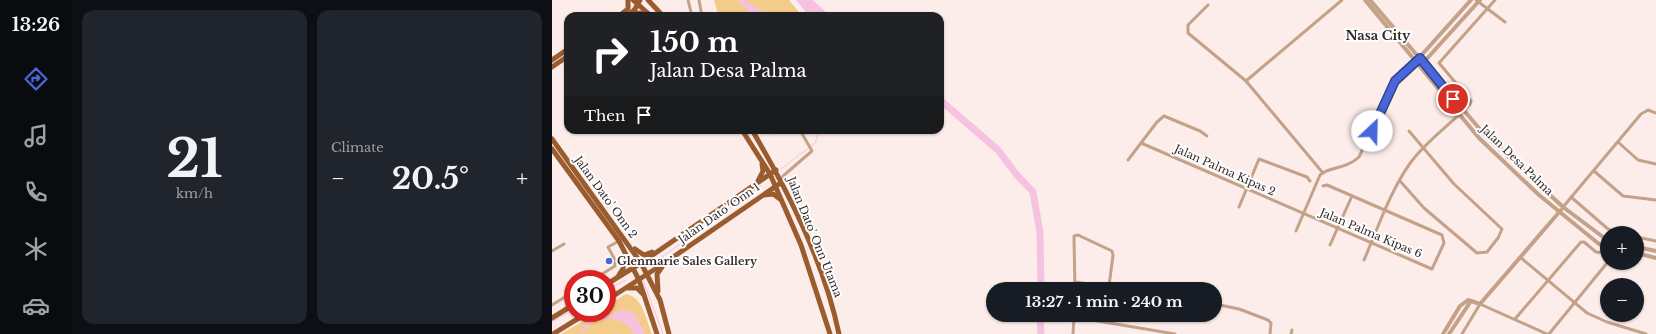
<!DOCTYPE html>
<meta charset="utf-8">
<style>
:root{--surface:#171b24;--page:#20242c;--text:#f1f3f6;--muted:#9ea1a6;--accent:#4967db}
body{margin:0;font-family:"Libre Baskerville",serif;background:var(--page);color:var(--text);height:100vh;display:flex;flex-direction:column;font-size:15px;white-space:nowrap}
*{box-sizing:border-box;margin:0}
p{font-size:13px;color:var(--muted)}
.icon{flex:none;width:22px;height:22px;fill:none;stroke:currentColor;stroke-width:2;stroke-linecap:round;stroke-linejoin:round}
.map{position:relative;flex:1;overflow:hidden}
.sheet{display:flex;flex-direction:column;gap:10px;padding:10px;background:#0d0f14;width:480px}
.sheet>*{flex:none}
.top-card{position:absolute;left:12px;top:12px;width:380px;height:122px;border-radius:12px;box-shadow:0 1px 3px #0004;background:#202124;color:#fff;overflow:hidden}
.buttons{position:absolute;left:1048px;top:226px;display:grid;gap:8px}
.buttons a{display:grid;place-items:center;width:44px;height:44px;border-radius:50%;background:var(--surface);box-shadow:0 1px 3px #0004;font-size:20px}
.speed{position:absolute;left:12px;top:270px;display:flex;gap:8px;font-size:20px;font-weight:700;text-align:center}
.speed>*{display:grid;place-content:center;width:52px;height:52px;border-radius:50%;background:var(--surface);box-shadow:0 1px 3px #0004;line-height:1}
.speed .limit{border:6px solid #d22;background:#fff;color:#111}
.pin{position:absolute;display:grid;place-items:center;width:34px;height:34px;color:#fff;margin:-17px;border:2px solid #fff;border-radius:50%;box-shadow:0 1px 4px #0007}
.me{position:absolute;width:44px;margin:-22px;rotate:24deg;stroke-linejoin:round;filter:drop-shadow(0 0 3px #0008)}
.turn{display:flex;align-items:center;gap:14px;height:84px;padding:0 20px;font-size:18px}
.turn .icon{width:52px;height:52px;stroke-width:2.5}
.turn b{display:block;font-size:28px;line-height:34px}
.then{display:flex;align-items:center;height:38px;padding:0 20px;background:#0003;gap:8px;font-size:15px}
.big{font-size:30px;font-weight:800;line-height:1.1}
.sheet .tile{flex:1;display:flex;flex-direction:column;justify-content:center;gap:6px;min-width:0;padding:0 14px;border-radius:12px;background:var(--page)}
.sheet .dial{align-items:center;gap:0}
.dial b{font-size:52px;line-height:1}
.heat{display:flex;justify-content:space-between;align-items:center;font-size:22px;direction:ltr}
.sheet .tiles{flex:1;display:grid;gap:10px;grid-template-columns:repeat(2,1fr)}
.trip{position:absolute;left:434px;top:282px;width:236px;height:40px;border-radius:20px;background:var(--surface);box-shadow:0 1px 3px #0004;font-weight:800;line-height:40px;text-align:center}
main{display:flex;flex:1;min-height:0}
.dock{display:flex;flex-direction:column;width:72px;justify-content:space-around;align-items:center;background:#090b0e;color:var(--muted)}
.dock .icon{width:28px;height:28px}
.dock .on{color:var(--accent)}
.dock b{font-size:18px;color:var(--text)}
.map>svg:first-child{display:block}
.green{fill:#f4cc89}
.water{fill:#f6c2e2}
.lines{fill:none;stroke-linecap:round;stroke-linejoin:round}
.stream{stroke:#f6c2e2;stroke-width:1}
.river{stroke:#f6c2e2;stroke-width:7}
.minor{stroke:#c4a189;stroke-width:3}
.tertiary{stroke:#c4a189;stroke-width:4}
.primary{stroke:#9a5c2e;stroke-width:5}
.route-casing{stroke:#2f438e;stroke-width:10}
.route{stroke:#4967db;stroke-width:7}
.poi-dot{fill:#4967db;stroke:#fefefe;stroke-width:1.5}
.labels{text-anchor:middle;stroke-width:4;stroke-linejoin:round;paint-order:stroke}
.street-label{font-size:11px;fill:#332a29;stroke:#fefefe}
.poi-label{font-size:11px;font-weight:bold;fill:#332a29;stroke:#fefefe;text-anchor:start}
.quarter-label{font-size:13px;font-weight:bold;fill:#332a29;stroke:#fefefe}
</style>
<main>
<nav class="dock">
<b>13:26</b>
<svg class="icon on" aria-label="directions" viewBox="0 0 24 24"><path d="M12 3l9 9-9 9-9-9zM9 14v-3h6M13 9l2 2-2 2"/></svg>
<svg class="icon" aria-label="music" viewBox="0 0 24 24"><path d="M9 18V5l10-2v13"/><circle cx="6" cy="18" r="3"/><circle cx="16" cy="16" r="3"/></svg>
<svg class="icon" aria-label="phone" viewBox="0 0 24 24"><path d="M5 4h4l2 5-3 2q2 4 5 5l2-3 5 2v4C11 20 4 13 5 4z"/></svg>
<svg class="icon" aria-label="climate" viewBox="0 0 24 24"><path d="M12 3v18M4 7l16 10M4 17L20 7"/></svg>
<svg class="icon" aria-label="car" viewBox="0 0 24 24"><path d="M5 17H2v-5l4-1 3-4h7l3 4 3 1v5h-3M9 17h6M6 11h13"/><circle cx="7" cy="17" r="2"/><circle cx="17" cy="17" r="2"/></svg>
</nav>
<section class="sheet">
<div class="tiles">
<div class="tile dial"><b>21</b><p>km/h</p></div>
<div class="tile"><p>Climate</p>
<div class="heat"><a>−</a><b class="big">20.5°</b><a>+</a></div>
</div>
</div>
</section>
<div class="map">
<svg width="1104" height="334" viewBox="0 0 1104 334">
<rect width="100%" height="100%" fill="#fcedea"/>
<!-- green -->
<g class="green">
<polygon points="162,0 237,0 250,16 169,16 165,11"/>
<path d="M74 294C91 297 94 320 100 334H9L45 313H55V306Z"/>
</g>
<!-- water -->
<g class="water">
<path d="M185 0C200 0 201 9 213 12L215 16H198L196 10Z"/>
<polygon points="244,0 261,0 278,16 257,16"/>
<path d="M72 310 82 313 93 334H82C76 323 69 321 57 318L56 320C37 315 39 332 26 334L42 317 48 314 60 316 63 312Z"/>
</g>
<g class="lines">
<!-- stream -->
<g class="stream">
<polyline points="229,169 263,143 268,130"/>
<polyline points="18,170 36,193"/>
<polyline points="100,264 209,186"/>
<polyline points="91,280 111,334"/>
<polyline points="55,290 74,280"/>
<polyline points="0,322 21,310"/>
</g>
<!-- river -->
<g class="river">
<polyline points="388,100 446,150 464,174 481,192 488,232 489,289"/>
<polyline points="488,315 489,334"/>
</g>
<!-- minor -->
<g class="minor">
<polyline points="136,0 140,16"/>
<polyline points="147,0 150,16"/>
<polyline points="924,0 953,22"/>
<polyline points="656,5 636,25 636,33 694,81 771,173"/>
<polyline points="162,16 165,16"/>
<polyline points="694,81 790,0"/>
<polyline points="219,130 222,133 227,130"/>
<polyline points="1066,142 1086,160 1104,164"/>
<polyline points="589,143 880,269 892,243 890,235 775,185 771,186"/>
<polyline points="576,160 605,122 612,116 648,131 655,136"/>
<polyline points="1042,171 1071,196 1104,200"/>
<polyline points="848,181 872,208 925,253 935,252 946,238 950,229 902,184 857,131"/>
<polyline points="230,182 231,176 260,151 248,130"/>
<polyline points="1019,197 1056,229 1067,233"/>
<polyline points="687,207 707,159 755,177 758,181"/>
<polyline points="1011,207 1089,114 1096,110 1104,113"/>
<path d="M744 231 768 175C778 166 793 170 807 157L843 81 864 61"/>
<polyline points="1085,237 1104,241"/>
<polyline points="778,245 800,196"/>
<polyline points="0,251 12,244"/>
<polyline points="968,257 1035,313 1055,322 1094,334"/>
<path d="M812 260C826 228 838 191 859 162 875 140 899 124 918 104L919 101 887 63 943 0"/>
<polyline points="42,279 63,266 63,260 56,247 67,241"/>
<polyline points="523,282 571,289"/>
<polyline points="523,289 522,239 522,236 526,235 560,251 561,255 557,286"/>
<polyline points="663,304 687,309 716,320 719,323 718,334"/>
<polyline points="0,305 21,292"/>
<polyline points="522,317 623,334"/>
<polyline points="963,319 1029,242 1032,242 1044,252 1055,253"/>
<polyline points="521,334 522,316"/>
<polyline points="739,334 740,330"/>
<polyline points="910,334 928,304 995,334"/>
<polyline points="997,334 1055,263"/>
</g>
<!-- tertiary -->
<g class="tertiary">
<polyline points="813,0 927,138 987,195 1047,244 1055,246"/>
<polyline points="818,0 932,134 1011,207 1055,240"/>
<polyline points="866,59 919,0"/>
<polyline points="871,63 928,0"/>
<polyline points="1085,247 1104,251"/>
<polyline points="1085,253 1104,258"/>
<polyline points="891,334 908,306 916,300 928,304 1009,210"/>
<polyline points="897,334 919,301"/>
</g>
<!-- primary -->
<g class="primary">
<polyline points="81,0 99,16"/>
<polyline points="96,0 111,16"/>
<polyline points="79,14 86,13 96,14"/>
<polyline points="67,16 76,9 76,0"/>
<polyline points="76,16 83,9 88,0"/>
<polyline points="0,60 16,49"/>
<polyline points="0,67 16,56"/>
<polyline points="190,130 218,174 249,245 278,334"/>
<path d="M200 130C237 193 272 262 287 334"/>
<polyline points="0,139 89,263 108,300 117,334"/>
<polyline points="0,149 67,241 87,280 105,334"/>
<polyline points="206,181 211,171 210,164"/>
<polyline points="212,195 221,194 228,199"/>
<polyline points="83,249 92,255 100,252"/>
<polyline points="67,275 71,269 74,255"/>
<polyline points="55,284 89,263 224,170"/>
<polyline points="76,288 85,288 91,294"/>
<polyline points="106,291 105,274 110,267"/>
<polyline points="55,300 114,262 230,182"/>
<polyline points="0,318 21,305"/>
<polyline points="1,334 35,313"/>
</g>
</g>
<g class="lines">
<!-- route casing -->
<g class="route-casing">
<polyline id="route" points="820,131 843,81 868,58 901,99"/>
</g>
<!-- route -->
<use href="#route" class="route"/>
</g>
<!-- markers -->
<circle class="poi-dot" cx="57" cy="261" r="4"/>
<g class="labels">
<!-- street labels -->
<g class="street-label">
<text transform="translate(965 160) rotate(44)" y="4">Jalan Desa Palma</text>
<text transform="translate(673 170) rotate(24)" y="4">Jalan Palma Kipas 2</text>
<text transform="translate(54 197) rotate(54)" y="4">Jalan Dato' Onn 2</text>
<text transform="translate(167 213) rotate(-35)" y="4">Jalan Dato' Onn 1</text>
<text transform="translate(819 233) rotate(23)" y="4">Jalan Palma Kipas 6</text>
<text transform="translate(263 237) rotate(68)" y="4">Jalan Dato' Onn Utama</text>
</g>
<!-- poi labels -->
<g class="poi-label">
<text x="65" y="265">Glenmarie Sales Gallery</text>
</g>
<!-- quarter labels -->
<g class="quarter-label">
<text x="826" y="40">Nasa City</text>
</g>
</g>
</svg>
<div class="buttons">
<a>+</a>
<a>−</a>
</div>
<div class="speed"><div class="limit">30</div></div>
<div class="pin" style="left:901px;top:99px;background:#d93025"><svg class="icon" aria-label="arrive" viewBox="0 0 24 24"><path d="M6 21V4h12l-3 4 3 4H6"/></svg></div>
<svg class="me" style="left:820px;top:131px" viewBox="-20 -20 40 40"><circle r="19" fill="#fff"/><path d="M0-13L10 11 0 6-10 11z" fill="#4967db"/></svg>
<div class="trip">13:27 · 1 min · 240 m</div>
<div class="top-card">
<div class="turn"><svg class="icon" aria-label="right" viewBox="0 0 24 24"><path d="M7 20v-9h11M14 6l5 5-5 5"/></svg><div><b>150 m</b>Jalan Desa Palma</div></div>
<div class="then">Then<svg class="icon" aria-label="arrive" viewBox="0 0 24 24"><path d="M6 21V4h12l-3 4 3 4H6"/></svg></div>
</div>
</div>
</main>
